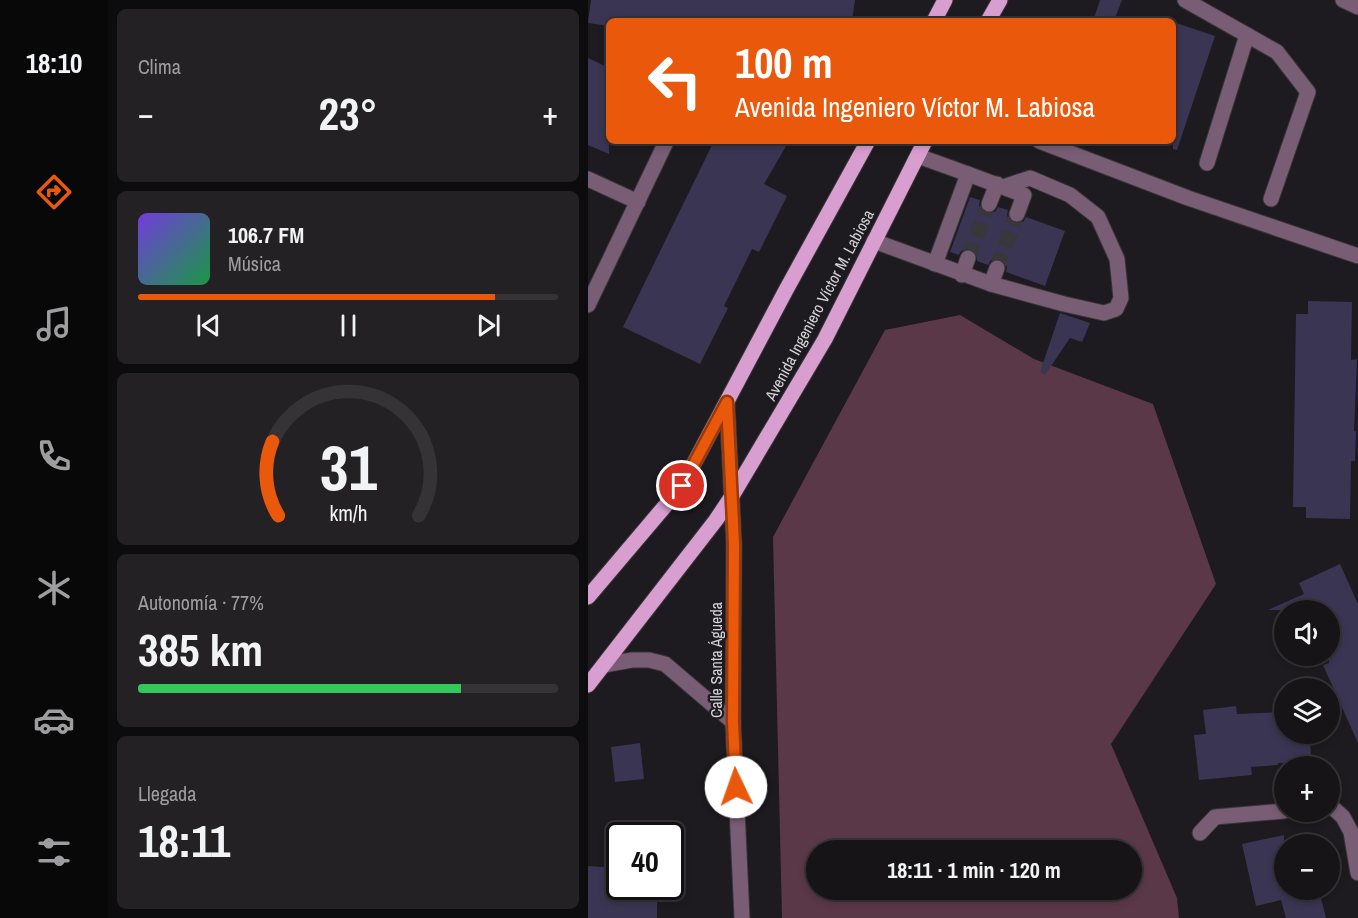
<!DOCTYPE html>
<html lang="es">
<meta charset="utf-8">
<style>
:root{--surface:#161417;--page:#232124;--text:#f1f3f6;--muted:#9e9ea1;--line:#353336;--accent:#ea580c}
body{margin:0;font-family:"Archivo Narrow",sans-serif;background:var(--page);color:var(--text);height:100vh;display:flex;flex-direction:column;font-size:22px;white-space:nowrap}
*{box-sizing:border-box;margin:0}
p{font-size:20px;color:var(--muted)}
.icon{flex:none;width:33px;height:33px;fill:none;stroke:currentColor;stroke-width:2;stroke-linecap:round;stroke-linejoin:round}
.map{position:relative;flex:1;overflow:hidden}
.sheet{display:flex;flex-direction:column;gap:9px;padding:9px;background:#0c0b0d;width:480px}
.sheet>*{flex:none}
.top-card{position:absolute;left:18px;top:18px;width:570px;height:126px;border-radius:9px;box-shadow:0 3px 9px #0003,0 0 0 2px var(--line);background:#ea580c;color:#fff;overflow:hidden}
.tools{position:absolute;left:686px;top:600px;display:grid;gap:12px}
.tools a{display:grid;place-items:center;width:66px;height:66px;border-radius:50%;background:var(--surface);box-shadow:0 3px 9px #0003,0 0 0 2px var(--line);font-size:30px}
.speed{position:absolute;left:18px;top:822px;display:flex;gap:12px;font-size:30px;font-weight:700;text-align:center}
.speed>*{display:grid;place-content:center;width:78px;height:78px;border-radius:50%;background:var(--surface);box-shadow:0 3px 9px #0003,0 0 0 2px var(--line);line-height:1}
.speed .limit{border:3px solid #111;border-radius:9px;background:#fff;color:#111}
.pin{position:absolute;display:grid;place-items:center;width:51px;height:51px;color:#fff;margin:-26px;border:3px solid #fff;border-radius:50%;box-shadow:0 2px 6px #0007}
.me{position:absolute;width:66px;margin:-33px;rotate:357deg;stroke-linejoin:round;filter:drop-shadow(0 0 4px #0008)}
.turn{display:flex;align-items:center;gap:21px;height:126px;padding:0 30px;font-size:27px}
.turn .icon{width:78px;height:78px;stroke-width:2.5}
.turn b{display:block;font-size:42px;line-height:51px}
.big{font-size:45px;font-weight:800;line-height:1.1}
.sheet .widget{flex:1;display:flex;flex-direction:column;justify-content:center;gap:9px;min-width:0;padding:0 21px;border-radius:9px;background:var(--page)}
.sheet .dial{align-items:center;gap:0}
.dial svg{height:156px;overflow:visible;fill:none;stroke:var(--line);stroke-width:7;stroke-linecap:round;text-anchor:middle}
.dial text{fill:var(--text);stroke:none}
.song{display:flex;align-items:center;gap:18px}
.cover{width:72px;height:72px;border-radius:9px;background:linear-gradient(135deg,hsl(260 70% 55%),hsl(140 70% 35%))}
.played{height:6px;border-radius:3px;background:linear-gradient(90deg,var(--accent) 85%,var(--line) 85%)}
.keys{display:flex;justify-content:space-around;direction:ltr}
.heat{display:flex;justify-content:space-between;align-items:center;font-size:33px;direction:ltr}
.charge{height:9px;border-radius:4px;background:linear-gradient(90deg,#34c759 77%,var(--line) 0)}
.trip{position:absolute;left:218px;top:840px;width:336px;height:60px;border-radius:30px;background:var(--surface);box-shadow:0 3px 9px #0003,0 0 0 2px var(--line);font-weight:800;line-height:60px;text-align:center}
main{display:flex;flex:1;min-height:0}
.tabs{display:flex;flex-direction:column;width:108px;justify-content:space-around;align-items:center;background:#090809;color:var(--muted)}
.tabs .icon{width:42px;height:42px}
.tabs .on{color:var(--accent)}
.tabs b{font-size:27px;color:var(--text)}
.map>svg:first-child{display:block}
.forest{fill:#5a3847;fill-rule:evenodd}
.building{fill:#393553}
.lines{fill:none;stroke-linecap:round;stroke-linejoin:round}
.minor-tunnel{stroke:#38373a;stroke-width:15;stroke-dasharray:15 8;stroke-linecap:butt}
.minor-casing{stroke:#373539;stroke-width:17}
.major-casing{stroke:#373539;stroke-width:17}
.minor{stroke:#795d74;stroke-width:15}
.major{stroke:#d99ed0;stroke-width:15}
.route-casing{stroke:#983908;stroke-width:15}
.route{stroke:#ea580c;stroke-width:10}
.labels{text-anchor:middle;stroke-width:4.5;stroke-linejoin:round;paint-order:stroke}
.street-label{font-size:16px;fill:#d4d3d6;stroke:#1d1b1f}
</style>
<main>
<nav class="tabs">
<b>18:10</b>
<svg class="icon on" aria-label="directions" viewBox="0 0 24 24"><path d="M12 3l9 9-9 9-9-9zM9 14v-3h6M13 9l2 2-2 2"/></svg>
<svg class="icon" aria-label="music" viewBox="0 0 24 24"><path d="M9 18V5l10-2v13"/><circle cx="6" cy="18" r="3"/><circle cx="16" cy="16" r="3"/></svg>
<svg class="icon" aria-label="phone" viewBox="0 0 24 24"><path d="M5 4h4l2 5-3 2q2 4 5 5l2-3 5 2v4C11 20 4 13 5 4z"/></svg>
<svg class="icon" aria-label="climate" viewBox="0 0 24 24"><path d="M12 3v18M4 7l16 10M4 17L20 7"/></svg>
<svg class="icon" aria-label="car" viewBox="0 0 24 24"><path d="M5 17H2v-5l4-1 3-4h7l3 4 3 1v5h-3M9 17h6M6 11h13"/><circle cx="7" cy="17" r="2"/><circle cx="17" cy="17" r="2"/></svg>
<svg class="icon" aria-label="filters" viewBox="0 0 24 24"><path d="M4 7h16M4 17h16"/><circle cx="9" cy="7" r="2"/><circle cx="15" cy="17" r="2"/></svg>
</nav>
<section class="sheet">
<div class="widget"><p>Clima</p>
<div class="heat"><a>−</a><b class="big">23°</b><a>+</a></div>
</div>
<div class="widget">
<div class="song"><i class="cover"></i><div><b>106.7 FM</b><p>Música</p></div></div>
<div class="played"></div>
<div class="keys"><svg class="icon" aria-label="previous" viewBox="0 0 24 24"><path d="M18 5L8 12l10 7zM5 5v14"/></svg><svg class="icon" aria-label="pause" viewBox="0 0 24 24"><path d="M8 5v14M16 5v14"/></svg><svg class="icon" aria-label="next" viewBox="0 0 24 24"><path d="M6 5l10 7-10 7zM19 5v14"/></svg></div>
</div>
<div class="widget dial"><svg viewBox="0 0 100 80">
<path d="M14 69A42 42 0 1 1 86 69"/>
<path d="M14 69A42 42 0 0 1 11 31" stroke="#ea580c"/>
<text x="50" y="56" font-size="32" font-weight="700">31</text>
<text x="50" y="72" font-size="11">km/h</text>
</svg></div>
<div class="widget"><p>Autonomía · 77%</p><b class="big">385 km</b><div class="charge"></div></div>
<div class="widget"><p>Llegada</p><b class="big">18:11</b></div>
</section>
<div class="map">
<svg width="770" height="918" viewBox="0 0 770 918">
<rect width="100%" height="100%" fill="#1d1b1f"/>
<!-- forest -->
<path class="forest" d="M372 315 446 359 565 404 628 584 523 744 589 898 591 918H194L185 537 297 330ZM228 850H543V890H228Z"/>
<!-- building -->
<g class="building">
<polygon points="3,0 267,0 264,21 21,21 21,26 0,23"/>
<polygon points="512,0 534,0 526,21 505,21"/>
<polygon points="585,22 627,36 589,150 585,149"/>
<polygon points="0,58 21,68 21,154 0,145"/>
<polygon points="126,141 201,141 176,184 199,196 171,252 164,249 136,306 140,308 112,364 35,327"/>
<polygon points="382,197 392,200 391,205 393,210 398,213 407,212 410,207 420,210 419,215 421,220 426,223 435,222 438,217 477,231 457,286 418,272 419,267 417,262 412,259 403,260 400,265 389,261 389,256 384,249 378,249 373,251 371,255 362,252"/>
<polygon points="720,301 764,302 763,360 769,359 766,431 768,431 767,461 763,461 762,519 718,518 718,507 705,507 708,314 720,314"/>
<polygon points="472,313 502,323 494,342 482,338 457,375 452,372"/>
<polygon points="752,564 770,604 770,743 735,665 741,663 741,610 680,610 716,594 711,583"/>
<polygon points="648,706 649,714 696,712 696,734 722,734 723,762 690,763 690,765 663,767 664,775 611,780 606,735 618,734 615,710"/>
<polygon points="52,743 56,779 27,782 23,747"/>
<polygon points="696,835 696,890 731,890 738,918 698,918 693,900 668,906 654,844"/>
<polygon points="0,866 29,868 27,898 69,902 69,918 0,918"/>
</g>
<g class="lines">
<!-- minor-tunnel -->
<g class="minor-tunnel">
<polyline points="380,258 401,204"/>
<polyline points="409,268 429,214"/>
</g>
<!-- minor casing -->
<g class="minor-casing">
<g id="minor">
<polyline points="597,0 689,52 720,92 683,199"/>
<polyline points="755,0 770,7"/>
<polyline points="451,141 600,198 770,256"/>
<polyline points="330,156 380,174 347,264"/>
<polyline points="619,163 659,35"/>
<polyline points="380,174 436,195 429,214"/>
<polyline points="0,179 50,202"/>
<polyline points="401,204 409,184"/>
<polyline points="286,241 403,284 476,304 516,313 528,309 533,298 529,259 510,217 482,195 442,178 415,187"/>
<polyline points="374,275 380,258"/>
<polyline points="403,284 409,268"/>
<polyline points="0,305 78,142"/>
<polyline points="139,402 146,544 145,722 154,918"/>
<polyline points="16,665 44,660 61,660 77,664 145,722"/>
<polyline points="741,807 744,807 755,817 763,832 770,873"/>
<polyline points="612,833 627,817 696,811"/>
</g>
</g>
<!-- major casing -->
<g class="major-casing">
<g id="major">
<polyline points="346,21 357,0"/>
<polyline points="400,21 412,0"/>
<polyline points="0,597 94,486 198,290 280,141"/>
<polyline points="0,685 128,520 144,496 237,339 337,141"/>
</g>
</g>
<!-- minor -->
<use href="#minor" class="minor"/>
<!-- major -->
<use href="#major" class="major"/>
</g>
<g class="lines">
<!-- route casing -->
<g class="route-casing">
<polyline id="route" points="94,486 139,402 146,544 145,722 148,787"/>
</g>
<!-- route -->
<use href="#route" class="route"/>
</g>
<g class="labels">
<!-- street labels -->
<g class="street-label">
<text transform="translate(231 305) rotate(-62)" y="6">Avenida Ingeniero Víctor M. Labiosa</text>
<text transform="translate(128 660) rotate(-90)" y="6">Calle Santa Águeda</text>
</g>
</g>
</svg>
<div class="tools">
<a><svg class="icon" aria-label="sound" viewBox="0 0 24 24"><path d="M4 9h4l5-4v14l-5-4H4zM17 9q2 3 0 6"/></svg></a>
<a><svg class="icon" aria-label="layers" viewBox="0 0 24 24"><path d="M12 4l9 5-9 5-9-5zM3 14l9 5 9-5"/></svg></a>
<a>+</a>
<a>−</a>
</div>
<div class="speed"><div class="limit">40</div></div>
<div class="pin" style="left:94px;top:486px;background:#d93025"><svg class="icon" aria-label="arrive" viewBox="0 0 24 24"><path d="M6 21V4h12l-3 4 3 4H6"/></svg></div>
<svg class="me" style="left:148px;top:787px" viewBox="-20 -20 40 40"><circle r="19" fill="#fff"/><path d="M0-13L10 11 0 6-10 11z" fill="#ea580c"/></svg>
<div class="trip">18:11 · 1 min · 120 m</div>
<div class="top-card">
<div class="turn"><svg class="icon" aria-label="left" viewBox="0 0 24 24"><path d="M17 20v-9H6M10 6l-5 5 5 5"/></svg><div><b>100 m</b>Avenida Ingeniero Víctor M. Labiosa</div></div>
</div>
</div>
</main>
